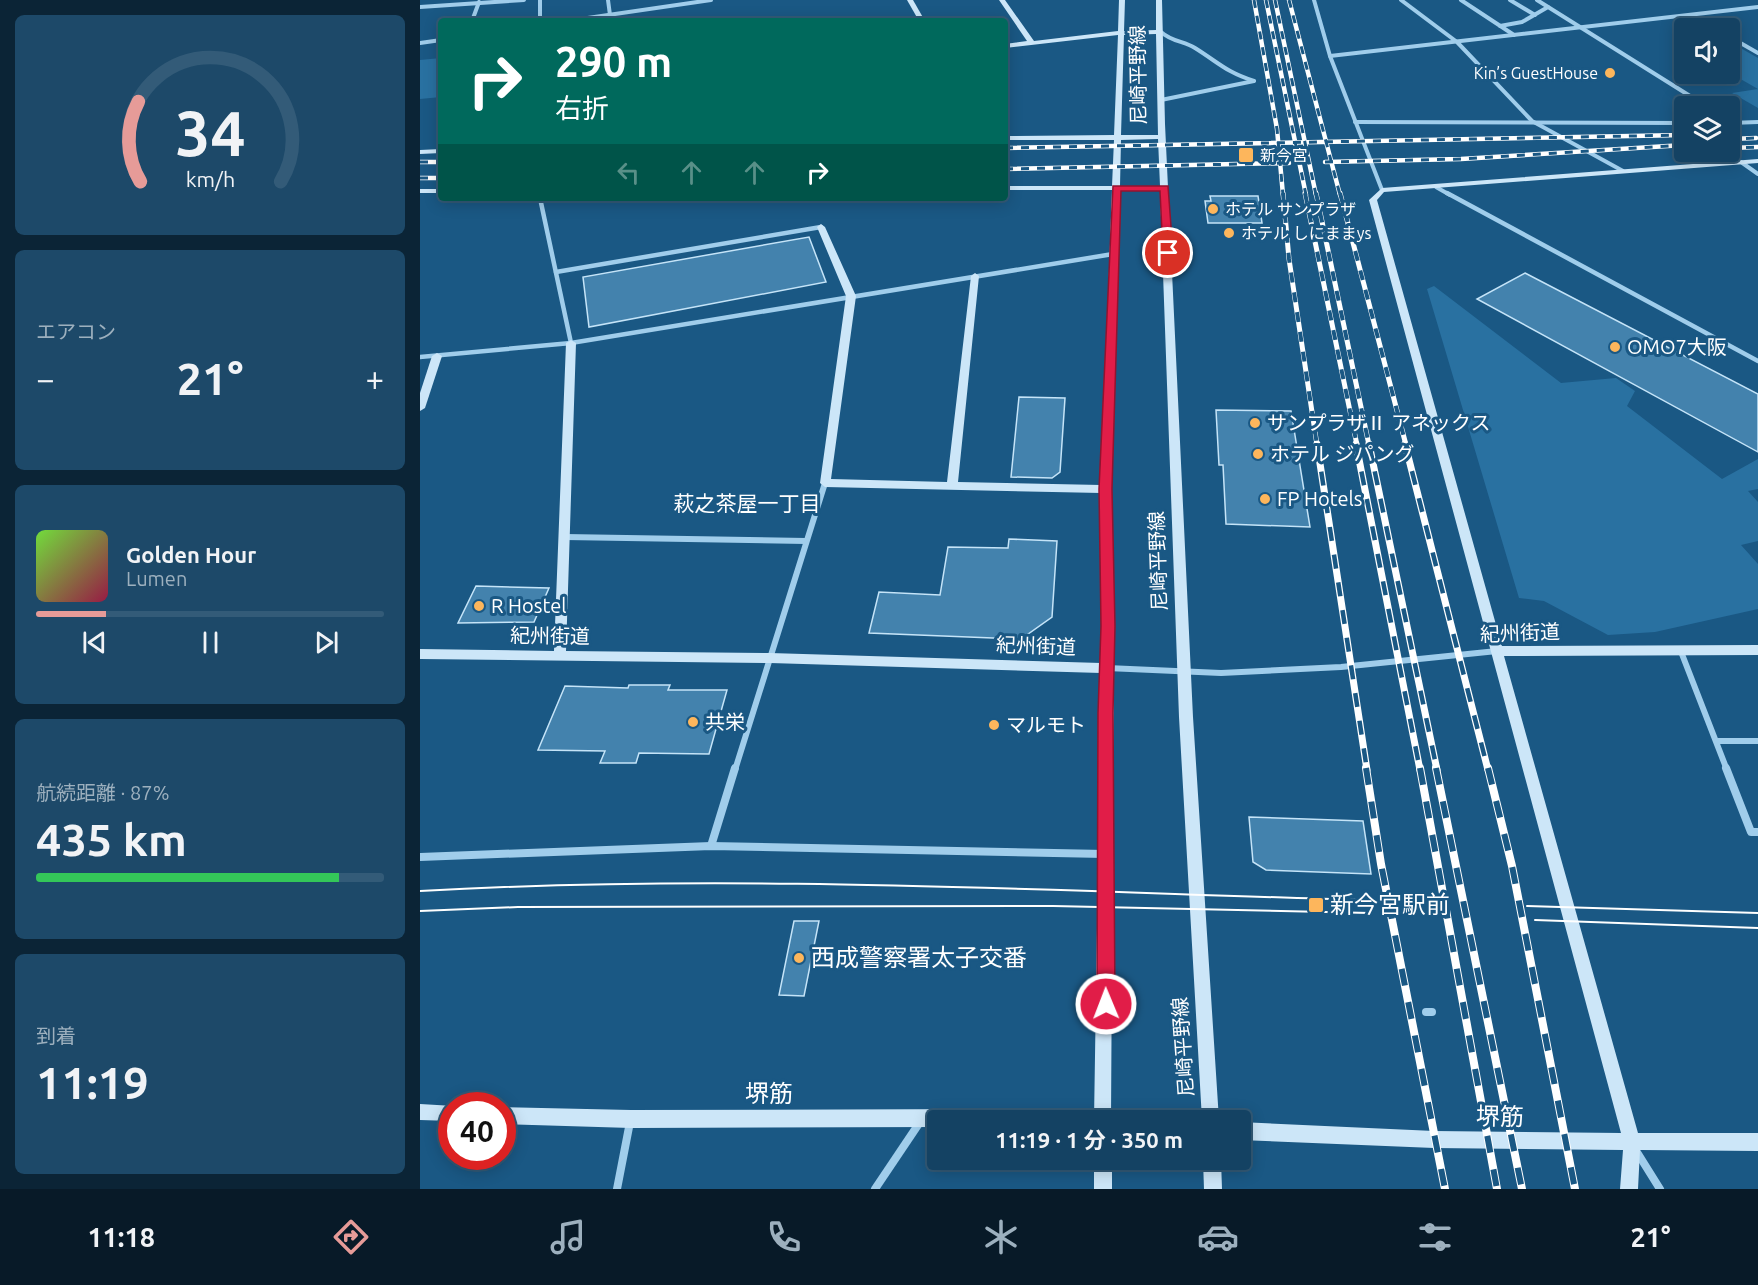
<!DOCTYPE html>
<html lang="ja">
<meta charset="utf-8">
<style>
:root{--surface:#144263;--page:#1d4969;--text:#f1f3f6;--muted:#9db0be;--line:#335b78;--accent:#e69b98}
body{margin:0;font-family:Ubuntu,"Noto Sans JP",sans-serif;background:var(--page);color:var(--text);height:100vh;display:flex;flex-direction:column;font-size:22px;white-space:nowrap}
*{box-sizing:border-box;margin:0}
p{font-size:20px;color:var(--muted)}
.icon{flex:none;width:33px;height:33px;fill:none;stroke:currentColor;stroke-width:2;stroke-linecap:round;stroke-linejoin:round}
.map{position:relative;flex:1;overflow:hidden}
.side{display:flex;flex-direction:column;gap:15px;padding:15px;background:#0b2436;width:420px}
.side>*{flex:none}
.top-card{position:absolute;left:18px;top:18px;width:570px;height:183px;border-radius:6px;box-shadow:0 3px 15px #0003,0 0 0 2px var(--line);background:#00695c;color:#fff;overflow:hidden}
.tools{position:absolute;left:1254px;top:18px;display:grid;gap:12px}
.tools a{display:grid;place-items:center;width:66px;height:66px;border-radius:6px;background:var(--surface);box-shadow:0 3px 15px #0003,0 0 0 2px var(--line);font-size:30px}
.speed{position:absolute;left:18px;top:1092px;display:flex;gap:12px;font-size:30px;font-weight:700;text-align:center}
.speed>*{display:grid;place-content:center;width:78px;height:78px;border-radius:50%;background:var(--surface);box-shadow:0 3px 15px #0003,0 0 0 2px var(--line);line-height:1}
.speed .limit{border:9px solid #d22;background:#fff;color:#111}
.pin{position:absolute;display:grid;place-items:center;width:51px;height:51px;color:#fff;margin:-26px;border:3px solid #fff;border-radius:50%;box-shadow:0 2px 6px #0007}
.me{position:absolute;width:66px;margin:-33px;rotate:359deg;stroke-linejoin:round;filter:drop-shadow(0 0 4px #0008)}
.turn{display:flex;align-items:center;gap:21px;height:126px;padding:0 18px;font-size:27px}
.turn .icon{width:78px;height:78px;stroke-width:2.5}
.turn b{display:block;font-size:42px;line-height:51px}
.lanes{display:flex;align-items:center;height:57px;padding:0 18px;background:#0003;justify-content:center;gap:30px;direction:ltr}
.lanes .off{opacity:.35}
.big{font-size:45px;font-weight:700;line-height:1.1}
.side .card{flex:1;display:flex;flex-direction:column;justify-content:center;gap:9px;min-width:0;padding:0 21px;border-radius:9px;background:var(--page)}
.side .dial{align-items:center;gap:0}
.dial svg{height:156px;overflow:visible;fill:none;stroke:var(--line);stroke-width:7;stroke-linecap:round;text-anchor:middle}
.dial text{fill:var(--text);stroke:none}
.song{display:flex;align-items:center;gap:18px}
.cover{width:72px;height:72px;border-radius:9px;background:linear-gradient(135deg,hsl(100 70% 55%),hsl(340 70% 35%))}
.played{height:6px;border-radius:3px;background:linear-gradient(90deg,var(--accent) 20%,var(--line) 20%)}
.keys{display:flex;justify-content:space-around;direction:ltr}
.heat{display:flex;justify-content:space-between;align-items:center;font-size:33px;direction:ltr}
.charge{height:9px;border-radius:4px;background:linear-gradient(90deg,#34c759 87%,var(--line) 0)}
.trip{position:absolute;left:507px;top:1110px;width:324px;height:60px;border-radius:6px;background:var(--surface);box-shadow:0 3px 15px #0003,0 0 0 2px var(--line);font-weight:700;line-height:60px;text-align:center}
.tab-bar{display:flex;height:96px;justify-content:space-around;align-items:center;background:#081a28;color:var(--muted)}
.tab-bar .icon{width:42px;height:42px}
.tab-bar .selected{color:var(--accent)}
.tab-bar b{font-size:27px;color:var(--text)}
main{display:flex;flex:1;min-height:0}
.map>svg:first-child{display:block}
.green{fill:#2971a1}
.building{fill:#4382ad;stroke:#c5e4f8;stroke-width:1.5}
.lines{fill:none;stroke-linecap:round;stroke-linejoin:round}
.street-far3{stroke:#a0cdeb;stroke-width:4}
.street-far2{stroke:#a0cdeb;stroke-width:4.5}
.street-far1{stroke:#a0cdeb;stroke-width:6}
.street{stroke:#a0cdeb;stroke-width:8}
.secondary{fill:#cce6f8;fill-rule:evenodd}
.tram{stroke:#fff;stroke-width:2}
.rail-far3-casing{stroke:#fff;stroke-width:4.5}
.rail-far2-casing{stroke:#fff;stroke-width:5}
.rail-far1-casing{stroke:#fff;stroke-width:7}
.rail-casing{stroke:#fff;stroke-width:8}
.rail-far3{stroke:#1a5884;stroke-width:3;stroke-dasharray:8;stroke-linecap:butt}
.rail-far2{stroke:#1a5884;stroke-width:4;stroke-dasharray:10;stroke-linecap:butt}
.rail-far1{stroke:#1a5884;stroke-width:4.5;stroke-dasharray:14;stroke-linecap:butt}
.rail{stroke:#1a5884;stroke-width:6;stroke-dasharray:17;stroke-linecap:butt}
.route{fill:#e11d48;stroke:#92132f;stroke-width:1.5}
.poi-dot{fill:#fdb65c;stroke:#1a5884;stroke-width:2}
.labels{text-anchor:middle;stroke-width:6;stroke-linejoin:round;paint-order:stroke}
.far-poi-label{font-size:16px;fill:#fff;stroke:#1a5884;text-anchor:start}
.street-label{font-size:20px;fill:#fff;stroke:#1a5884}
.poi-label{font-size:20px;fill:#fff;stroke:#1a5884;text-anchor:start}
.neighbourhood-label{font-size:21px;fill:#fff;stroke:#1a5884}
.near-poi-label{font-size:24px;fill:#fff;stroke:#1a5884;text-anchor:start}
.near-street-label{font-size:24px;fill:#fff;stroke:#1a5884}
</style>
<main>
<section class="side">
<div class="card dial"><svg viewBox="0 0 100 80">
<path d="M14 69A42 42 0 1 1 86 69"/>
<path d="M14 69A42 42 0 0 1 13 28" stroke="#e69b98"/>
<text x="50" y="56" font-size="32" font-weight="700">34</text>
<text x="50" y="72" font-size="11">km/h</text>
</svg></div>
<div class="card"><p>エアコン</p>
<div class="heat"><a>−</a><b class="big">21°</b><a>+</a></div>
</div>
<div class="card">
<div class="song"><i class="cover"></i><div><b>Golden Hour</b><p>Lumen</p></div></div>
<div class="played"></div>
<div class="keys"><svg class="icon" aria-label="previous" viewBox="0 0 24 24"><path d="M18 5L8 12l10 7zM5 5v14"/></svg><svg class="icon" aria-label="pause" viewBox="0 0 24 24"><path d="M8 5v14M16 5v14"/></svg><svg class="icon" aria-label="next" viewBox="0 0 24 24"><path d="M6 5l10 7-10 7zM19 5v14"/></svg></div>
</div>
<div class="card"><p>航続距離 · 87%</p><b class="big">435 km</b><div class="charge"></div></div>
<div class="card"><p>到着</p><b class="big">11:19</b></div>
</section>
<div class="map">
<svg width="1338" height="1189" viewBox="0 0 1338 1189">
<rect width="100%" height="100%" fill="#1a5884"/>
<!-- green -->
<g class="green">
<polygon points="1310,42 1338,58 1338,108 1312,93 1338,89 1310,73"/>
<polygon points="21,58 21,97 0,99 0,60"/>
<polygon points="1014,286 1141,383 1196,378 1215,391 1207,406 1302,479 1338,459 1338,489 1328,491 1338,502 1338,541 1321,545 1338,564 1338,609 1235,632 1188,635 1124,601 1099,598 1007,289"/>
</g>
<!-- building -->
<g class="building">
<polygon points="790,196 838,196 842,223 788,223 785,201 791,201"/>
<polygon points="389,237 406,282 169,327 163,277"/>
<polygon points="1105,273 1338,394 1338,452 1057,299"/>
<polygon points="599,397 645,398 640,472 632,478 591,477"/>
<polygon points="796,410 871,411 890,527 806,524 803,465 799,465"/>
<polygon points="589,539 637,541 632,617 601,639 449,633 459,592 520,595 528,547 588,548"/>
<polygon points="56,586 129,588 114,622 38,623"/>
<polygon points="209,685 250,685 248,690 307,690 289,754 219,753 216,763 180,763 185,751 118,750 145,686 208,688"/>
<polygon points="829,817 943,821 951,874 846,870 833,862"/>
<polygon points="374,921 399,921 384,996 359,995"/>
</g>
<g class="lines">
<!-- street-far3 -->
<g class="street-far3">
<polyline points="120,0 120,21"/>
<polyline points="188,0 190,15"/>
<polyline points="894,0 910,56 962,190"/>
<polyline points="981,0 1037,42 1112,121 1203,171"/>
<polyline points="1041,0 1094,35"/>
<polyline points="1090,0 1115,15"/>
<polyline points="1117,0 1286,106"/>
<polyline points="0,7 104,0"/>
<polyline points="1270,16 1294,28"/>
<polyline points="52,21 59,2"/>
<polyline points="147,21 291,0"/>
<polyline points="1080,26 1102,22 1128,7"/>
<path d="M741 32C752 42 764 41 775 48 799 63 806 72 834 81"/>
<polyline points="1310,37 1338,53"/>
<polyline points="0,43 21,40"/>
<polyline points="910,56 1338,7"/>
<polyline points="741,100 834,81"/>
<polyline points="935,122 1264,123"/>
<polyline points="1310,123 1338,122"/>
<polyline points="1321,162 1338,174"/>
<polyline points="1016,187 1030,195"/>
</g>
<!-- street-far2 -->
<g class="street-far2">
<polyline points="1027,193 1338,361"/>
<polyline points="120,198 151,343"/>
<polyline points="136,272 401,227"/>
<polyline points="0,357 151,343 693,254"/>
</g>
<!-- street-far1 -->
<g class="street-far1">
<polyline points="145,537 386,541"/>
<polyline points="1260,649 1307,770"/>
<polyline points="687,668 801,673 921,667 1077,651"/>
<polyline points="1297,741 1338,741"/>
<polyline points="315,770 405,483"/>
</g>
<!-- street -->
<g class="street">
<polyline points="1306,768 1331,832 1338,832"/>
<polyline points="291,846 315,768"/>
<polyline points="0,857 291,846 685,854"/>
<polyline points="1006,1012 1012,1012"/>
<polyline points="1215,1149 1240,1189"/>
<polyline points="197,1189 210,1122"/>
<polyline points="455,1189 500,1122"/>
</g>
<!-- secondary -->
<g class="secondary">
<polygon points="487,0 493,0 505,21 499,21"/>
<path d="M579 0H585L614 41 698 31 699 0H705L704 31 736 30V0H742L745 124 773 717 799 1120H782L759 717 740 190H700L691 489 694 626 691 1120H674L681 673 350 663 0 659V649L134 651 146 343 151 340 156 343 146 651 350 653 681 663V493L405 487 400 483 426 296 397 227 401 224 405 227 436 296 411 479 527 482 551 276 555 273 559 276 538 482 681 485 692 190H585V186H692L694 140H585V136L694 135 698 35 585 48V44L607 41ZM736 34 738 135H701L704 35ZM738 139 740 186H700L701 140Z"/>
<polygon points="21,149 21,153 0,154 0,150"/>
<polygon points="1338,159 1338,163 964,192 957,200 1082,646 1338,645 1338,655 1084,656 1218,1133 1338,1133 1338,1151 1220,1150 1218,1189 1200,1189 1203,1150 1014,1148 820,1140 820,1122 1014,1131 1201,1133 949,200 962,188"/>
<rect x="0" y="189" width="21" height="4"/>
<polygon points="17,353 22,356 5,408 0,411 0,393 12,356"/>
<polygon points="0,1104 34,1106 32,1106 32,1121 0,1120"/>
<polygon points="82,1107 211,1110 568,1109 616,1111 622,1114 625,1120 518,1120 518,1127 211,1128 82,1124"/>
<rect x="674" y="1160" width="18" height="29"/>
<polygon points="783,1160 801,1160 802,1189 784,1189"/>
</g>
<!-- tram -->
<g class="tram">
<path d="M0 891C314 873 629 891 943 900"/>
<polyline points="1107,906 1338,913"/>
<polyline points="0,911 98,907 633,906 950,913"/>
<polyline points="1115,920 1338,928"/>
</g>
<!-- rail-far3 casing -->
<g class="rail-far3-casing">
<g id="rail-far3">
<polyline points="834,0 857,129 863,195"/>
<polyline points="846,0 886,195"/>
<polyline points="855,0 896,195"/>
<polyline points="869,0 920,195"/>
<polyline points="1310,139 1336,138"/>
<polyline points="585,148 1264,135"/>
<polyline points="1310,148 1338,147"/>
<polyline points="0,162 21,162"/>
<polyline points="905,162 1041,159 1264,145"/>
<polyline points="585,169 869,163"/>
<polyline points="0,178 21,178"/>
</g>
</g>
<!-- rail-far2 casing -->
<g class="rail-far2-casing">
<g id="rail-far2">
<polyline points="863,193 869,259 897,445"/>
<polyline points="885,193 937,445"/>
<polyline points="896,193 949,445"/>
<polyline points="920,193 986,445"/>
</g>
</g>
<!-- rail-far1 casing -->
<g class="rail-far1-casing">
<g id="rail-far1">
<polyline points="897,444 947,770"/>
<polyline points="936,444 1000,770"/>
<polyline points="949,444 1017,770"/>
<polyline points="985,444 1068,770"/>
</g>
</g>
<!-- rail casing -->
<g class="rail-casing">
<g id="rail">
<polyline points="946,768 961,864 1025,1189"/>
<polyline points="1000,768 1077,1189"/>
<polyline points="1016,768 1102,1189"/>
<polyline points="1068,768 1092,866 1155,1189"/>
</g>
</g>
<!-- rail-far3 -->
<use href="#rail-far3" class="rail-far3"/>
<!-- rail-far2 -->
<use href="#rail-far2" class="rail-far2"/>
<!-- rail-far1 -->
<use href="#rail-far1" class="rail-far1"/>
<!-- rail -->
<use href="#rail" class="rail"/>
</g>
<!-- route -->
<polygon class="route" points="693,186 748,186 753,253 748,256 743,253 740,191 701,191 692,489 695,626 693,713 695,1004 693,1010 686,1013 680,1010 677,1004 678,713 681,626 679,489"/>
<!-- markers -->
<g class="poi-dot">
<circle cx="1190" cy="73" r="6"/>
<rect x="818" y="147" width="16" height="16" rx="3"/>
<circle cx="793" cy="209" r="6"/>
<circle cx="809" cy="233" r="6"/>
<circle cx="1195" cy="347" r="6"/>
<circle cx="835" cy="423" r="6"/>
<circle cx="838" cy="454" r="6"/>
<circle cx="845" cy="499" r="6"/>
<circle cx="59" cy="606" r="6"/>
<circle cx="273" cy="722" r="6"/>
<circle cx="574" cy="725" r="6"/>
<rect x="888" y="897" width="16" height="16" rx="3"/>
<circle cx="379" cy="958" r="6"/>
</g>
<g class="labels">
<!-- far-poi labels -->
<g class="far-poi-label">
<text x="1178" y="79" text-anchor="end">Kin’s GuestHouse</text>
<text x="840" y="161">新今宮</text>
<text x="805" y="215">ホテル サンプラザ</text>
<text x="821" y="239">ホテル しにままys</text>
</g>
<!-- street labels -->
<g class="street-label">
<text transform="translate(718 75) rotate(-91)" y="7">尼崎平野線</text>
<text transform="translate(738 561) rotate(-92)" y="7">尼崎平野線</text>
<text transform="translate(1100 633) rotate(-2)" y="7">紀州街道</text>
<text transform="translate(130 636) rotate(1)" y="7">紀州街道</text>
<text transform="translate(616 646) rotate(2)" y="7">紀州街道</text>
<text transform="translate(763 1047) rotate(-94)" y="7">尼崎平野線</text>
</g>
<!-- poi labels -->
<g class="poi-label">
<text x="1207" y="354">OMO7大阪</text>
<text x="847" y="430">サンプラザⅡ アネックス</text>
<text x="850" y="461">ホテル ジパング</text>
<text x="857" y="506">FP Hotels</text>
<text x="71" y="613">R Hostel</text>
<text x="285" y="729">共栄</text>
<text x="586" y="732">マルモト</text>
</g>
<!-- neighbourhood labels -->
<g class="neighbourhood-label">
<text x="327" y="511">萩之茶屋一丁目</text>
</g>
<!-- near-poi labels -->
<g class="near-poi-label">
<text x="910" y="913">新今宮駅前</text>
<text x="391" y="966">西成警察署太子交番</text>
</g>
<!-- near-street labels -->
<g class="near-street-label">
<text x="349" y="1102">堺筋</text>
<text transform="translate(1080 1117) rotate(1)" y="8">堺筋</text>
</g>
</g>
</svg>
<div class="tools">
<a><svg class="icon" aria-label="sound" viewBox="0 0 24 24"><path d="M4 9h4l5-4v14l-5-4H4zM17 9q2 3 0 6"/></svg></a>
<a><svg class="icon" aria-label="layers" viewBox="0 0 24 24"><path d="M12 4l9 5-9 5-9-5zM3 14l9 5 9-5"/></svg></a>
</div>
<div class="speed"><div class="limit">40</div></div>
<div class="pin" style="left:748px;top:253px;background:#d93025"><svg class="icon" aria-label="arrive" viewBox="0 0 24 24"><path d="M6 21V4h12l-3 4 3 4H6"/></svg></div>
<svg class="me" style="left:686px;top:1004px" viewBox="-20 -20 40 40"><circle r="17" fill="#e11d48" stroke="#fff" stroke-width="3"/><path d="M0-11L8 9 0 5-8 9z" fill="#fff"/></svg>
<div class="trip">11:19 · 1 分 · 350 m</div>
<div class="top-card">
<div class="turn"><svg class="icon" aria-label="right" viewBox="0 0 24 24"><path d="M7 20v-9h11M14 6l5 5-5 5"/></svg><div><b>290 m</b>右折</div></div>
<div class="lanes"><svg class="icon off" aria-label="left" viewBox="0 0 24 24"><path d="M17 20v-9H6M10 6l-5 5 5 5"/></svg><svg class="icon off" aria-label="ahead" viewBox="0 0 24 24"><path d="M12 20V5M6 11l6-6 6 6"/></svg><svg class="icon off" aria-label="ahead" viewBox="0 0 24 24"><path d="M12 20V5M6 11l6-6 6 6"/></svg><svg class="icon" aria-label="right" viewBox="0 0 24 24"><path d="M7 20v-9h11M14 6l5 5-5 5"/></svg></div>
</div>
</div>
</main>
<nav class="tab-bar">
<b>11:18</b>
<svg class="icon selected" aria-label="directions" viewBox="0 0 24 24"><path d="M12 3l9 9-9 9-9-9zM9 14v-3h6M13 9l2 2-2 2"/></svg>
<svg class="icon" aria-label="music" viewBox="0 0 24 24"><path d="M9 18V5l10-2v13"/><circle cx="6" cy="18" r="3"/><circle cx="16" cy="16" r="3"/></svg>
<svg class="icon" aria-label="phone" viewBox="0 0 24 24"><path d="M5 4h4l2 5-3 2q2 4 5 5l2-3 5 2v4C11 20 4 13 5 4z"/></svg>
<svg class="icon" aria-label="climate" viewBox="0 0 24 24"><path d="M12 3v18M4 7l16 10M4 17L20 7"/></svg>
<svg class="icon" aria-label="car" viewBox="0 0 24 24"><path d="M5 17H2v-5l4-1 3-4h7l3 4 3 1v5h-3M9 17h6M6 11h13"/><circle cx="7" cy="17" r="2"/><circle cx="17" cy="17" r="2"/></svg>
<svg class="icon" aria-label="filters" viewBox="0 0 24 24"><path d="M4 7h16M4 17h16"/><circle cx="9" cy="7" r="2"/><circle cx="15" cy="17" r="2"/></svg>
<b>21°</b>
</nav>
